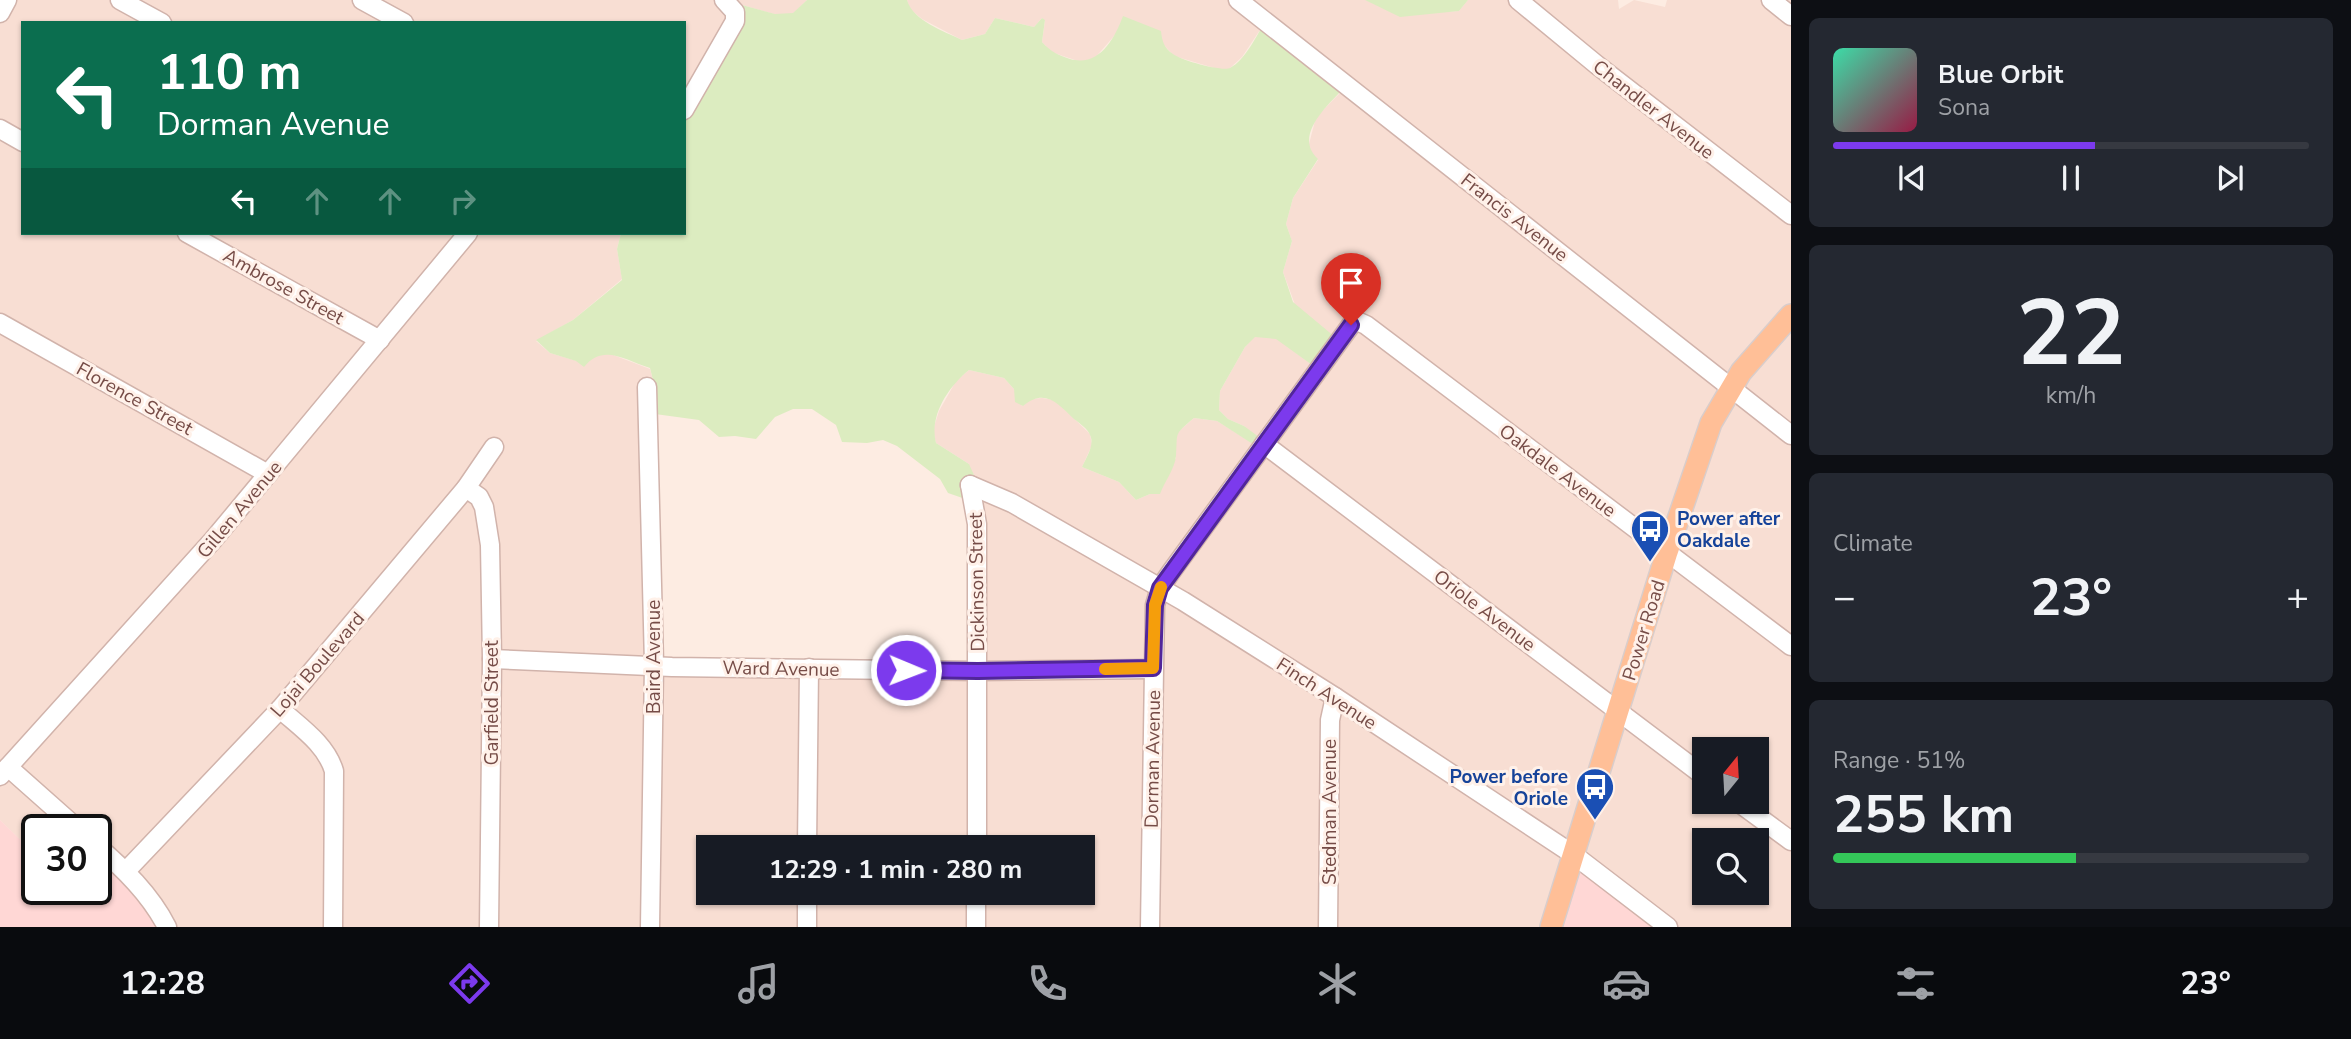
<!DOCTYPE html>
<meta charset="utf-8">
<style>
:root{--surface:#171b24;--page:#242831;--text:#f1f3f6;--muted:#9ea1a6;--line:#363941;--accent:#7c3aed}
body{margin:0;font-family:"Nunito Sans",sans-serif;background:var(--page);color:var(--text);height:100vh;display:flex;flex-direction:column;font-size:26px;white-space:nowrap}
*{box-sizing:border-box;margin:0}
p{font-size:23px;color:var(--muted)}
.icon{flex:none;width:38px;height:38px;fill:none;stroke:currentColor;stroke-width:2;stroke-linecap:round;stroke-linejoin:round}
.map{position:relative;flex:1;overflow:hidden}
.drawer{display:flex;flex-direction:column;gap:18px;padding:18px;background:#0d0f14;width:560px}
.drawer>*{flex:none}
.banner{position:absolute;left:21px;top:21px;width:665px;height:214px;border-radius:0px;box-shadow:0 2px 5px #0004;background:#0b6e4f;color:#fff;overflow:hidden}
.needle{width:46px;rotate:18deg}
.controls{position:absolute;left:1692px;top:737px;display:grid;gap:14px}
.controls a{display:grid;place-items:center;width:77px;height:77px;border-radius:0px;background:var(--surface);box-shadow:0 2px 5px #0004;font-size:35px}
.speed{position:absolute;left:21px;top:814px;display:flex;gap:14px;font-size:35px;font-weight:700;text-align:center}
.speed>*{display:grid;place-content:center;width:91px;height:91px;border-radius:50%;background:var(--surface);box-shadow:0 2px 5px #0004;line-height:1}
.speed .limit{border:4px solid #111;border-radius:10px;background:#fff;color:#111}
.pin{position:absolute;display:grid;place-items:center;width:60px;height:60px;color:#fff;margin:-72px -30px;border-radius:50% 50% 50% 0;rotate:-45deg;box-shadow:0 0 7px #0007}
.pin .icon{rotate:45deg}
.me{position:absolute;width:77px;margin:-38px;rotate:91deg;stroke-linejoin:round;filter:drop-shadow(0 0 5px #0008)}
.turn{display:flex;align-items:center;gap:24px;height:147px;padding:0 21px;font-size:32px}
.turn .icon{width:91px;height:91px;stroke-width:2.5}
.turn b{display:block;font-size:49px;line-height:60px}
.lanes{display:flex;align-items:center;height:66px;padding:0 21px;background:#0003;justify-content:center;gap:35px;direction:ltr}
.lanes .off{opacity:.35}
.big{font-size:52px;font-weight:700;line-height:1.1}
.drawer .widget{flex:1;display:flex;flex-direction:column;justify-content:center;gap:10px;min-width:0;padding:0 24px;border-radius:10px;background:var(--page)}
.drawer .dial{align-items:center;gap:0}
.dial b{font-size:91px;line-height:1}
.song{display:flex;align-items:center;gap:21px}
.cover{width:84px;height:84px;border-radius:10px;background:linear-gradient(135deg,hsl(160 70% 55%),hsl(340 70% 35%))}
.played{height:7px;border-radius:4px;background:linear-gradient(90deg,var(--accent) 55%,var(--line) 55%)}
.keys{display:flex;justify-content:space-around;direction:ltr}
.heat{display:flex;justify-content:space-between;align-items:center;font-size:38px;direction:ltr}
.charge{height:10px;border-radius:5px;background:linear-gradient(90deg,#34c759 51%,var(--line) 0)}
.trip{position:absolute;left:696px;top:835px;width:399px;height:70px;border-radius:0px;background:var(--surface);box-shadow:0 2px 5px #0004;font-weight:700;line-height:70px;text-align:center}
.tabs{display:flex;height:112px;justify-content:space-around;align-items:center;background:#090b0e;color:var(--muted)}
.tabs .icon{width:49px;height:49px}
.tabs .on{color:var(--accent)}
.tabs b{font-size:32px;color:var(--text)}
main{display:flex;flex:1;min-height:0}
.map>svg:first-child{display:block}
.residential{fill:#f8ded3;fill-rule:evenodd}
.commercial{fill:#ffd7d5}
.green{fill:#dcecc0}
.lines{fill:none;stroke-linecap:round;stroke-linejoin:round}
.minor-casing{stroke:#d1b3ab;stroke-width:21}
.major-casing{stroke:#d9cdcb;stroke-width:24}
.minor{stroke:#fff;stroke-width:18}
.major{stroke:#ffbf97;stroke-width:21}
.route-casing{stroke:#51269a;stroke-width:18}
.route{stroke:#7c3aed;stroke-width:12}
.slow{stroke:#f59e0b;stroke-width:12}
.labels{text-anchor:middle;stroke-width:6;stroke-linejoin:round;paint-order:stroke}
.street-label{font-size:19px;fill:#764c47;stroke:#fff1e9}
.transit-label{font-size:19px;font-weight:bold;fill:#164399;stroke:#fff1e9;text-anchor:start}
</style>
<main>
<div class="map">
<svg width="1791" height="927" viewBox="0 0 1791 927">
<rect width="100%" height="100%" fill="#fdece2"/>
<!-- residential -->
<path class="residential" d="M0 0H807L793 14H774L742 5 684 107V23H23V233H621L617 249 622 279 573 320 536 341 550 353 577 361 608 353 650 369 653 380 654 412 651 668 972 672 969 464 936 443 933 430 939 411 956 381 969 370 1004 378 1014 389 1022 406 1031 399 1042 398 1055 400 1090 434 1092 445 1082 467 1119 482 1136 500 1150 494 1176 458 1174 447 1178 432 1194 418 1217 421 1262 449 1244 426 1228 419 1219 410 1220 391 1245 347 1255 336 1276 338 1319 370 1283 272 1292 241 1286 224 1293 198 1318 160 1310 152 1309 144 1316 117 1344 89 1264 24 1242 57 1229 69 1221 70 1174 56 1162 43 1115 35 1094 59 1081 62 1051 52 1042 42 1045 21 1042 18 1034 27 995 18 985 34 962 40 922 19 910 9 907 0H1365L1445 12 1459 11 1468 0H1618L1619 9 1634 0 1665 7 1667 0H1791V927H165L96 851V830L73 829 64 823 58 829 37 830V850L33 852 0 820ZM1704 749H1757V802H1704ZM1704 840H1757V892H1704ZM709 847H1083V892H709Z"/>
<!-- commercial -->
<g class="commercial">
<polygon points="0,820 33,852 37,850 37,889 96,889 96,851 165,927 0,927"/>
<polygon points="1571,864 1665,927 1552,927"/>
</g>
<!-- green -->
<g class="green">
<path d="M807 0H907C913 21 944 31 962 40L985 34 995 18 1034 27 1042 18 1045 20 1042 42C1051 52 1058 55 1070 59 1099 67 1114 40 1123 16L1161 31C1162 41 1164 48 1173 54 1180 60 1223 72 1230 68 1245 60 1255 38 1264 24L1344 88C1327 106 1293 136 1318 159L1293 198 1286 224 1292 241 1283 272 1293 302 1341 342 1319 370 1276 339 1255 337 1245 347 1220 391 1219 410 1228 419 1244 426 1267 443 1262 450 1217 421 1194 418C1173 436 1178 431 1176 456 1175 468 1164 483 1160 494H1150L1136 500 1119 482 1082 467C1086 458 1095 445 1090 435 1088 429 1079 423 1074 419 1057 403 1045 388 1023 406L1015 402 1014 389 1004 378 969 370C948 387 929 416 936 443L969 464 983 495 980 504 948 493 940 479 897 446 883 440 867 443 842 442 836 425 812 409H793L775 417 756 439 735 436 719 437 699 420 655 414 653 380 650 368C625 360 603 343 584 367L576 361 550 353 536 340 573 320 622 280 617 249 621 233H684V107L734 8 742 5 775 14 793 13Z"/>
<polygon points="1365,0 1468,0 1459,11 1400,17"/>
</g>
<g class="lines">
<!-- minor casing -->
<g class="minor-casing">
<g id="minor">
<polyline points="120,0 162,23"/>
<polyline points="362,0 404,23"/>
<polyline points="1238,0 1791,435"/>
<polyline points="1518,0 1597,65 1791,215"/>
<polyline points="1771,0 1791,16"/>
<polyline points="0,13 7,0"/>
<polyline points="684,110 735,21 735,12 724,0"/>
<polyline points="0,129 23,142"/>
<polyline points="187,233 380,340"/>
<polyline points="0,323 268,474"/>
<polyline points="647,387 654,664 650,927"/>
<polyline points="1264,444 1704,776"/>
<polyline points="970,485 1012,503 1183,601 1335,697 1574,855 1668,927"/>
<polyline points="970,485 977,524 977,847"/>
<polyline points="466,488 479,497 484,507 490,545 492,659 489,927"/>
<polyline points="492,659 672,667 978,671 1153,669"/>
<path d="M280 709C300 727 326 744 334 771L333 927"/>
<polyline points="8,767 79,830"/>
<polyline points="0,776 213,540 468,233"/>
<polyline points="1738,802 1791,841"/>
<path d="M96 845C124 869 150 894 167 927"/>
<polyline points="807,847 809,668"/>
<polyline points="126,871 280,709 466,488 494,447"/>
<polyline points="807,927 807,892"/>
<polyline points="976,927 976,892"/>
<polyline points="1150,927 1155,605 1160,588 1171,572 1351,325 1357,321 1366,325 1791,646"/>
<polyline points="1328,927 1330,720 1335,697"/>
</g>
</g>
<!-- major casing -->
<g class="major-casing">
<polyline id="major" points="1551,927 1667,552 1711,423 1741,372 1791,315"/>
</g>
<!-- minor -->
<use href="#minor" class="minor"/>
<!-- major -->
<use href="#major" class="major"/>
</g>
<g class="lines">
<!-- route casing -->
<g class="route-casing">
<polyline id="route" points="906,670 978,671 1153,668 1155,605 1160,588 1351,325"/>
</g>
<!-- route -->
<use href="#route" class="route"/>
<!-- slow -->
<polyline class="slow" points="1105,669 1153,668 1155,605 1161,587"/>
</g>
<!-- icons -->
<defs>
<g id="bus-pin" transform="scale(2.0125)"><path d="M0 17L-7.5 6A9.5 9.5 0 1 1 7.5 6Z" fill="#1a4fb4" stroke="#fff1e9"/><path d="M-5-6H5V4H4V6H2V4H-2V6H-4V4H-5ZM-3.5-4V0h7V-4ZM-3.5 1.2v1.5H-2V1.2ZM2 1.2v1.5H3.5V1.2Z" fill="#fff"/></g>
</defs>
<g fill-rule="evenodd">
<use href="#bus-pin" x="1650" y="529"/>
<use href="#bus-pin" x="1595" y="787"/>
</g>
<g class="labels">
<!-- street labels -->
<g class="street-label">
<text transform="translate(1654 109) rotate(38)" y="7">Chandler Avenue</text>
<text transform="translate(1515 217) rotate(38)" y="7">Francis Avenue</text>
<text transform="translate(284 286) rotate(29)" y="7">Ambrose Street</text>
<text transform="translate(135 398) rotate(29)" y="7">Florence Street</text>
<text transform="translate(1558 470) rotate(37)" y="7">Oakdale Avenue</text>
<text transform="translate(239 509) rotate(-50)" y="7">Gillen Avenue</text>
<text transform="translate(976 582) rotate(-91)" y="7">Dickinson Street</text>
<text transform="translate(1485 610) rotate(37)" y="7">Oriole Avenue</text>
<text transform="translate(1643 630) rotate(-73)" y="7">Power Road</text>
<text transform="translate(653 657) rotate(-90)" y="7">Baird Avenue</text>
<text transform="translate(317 664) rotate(-49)" y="7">Lojai Boulevard</text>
<text transform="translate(781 668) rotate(1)" y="7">Ward Avenue</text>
<text transform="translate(1327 693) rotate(33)" y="7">Finch Avenue</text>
<text transform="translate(491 703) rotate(-90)" y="7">Garfield Street</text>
<text transform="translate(1152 759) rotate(-89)" y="7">Dorman Avenue</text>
<text transform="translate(1329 812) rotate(-90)" y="7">Stedman Avenue</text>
</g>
<!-- transit labels -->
<g class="transit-label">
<text x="1677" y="525">Power after<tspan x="1677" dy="22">Oakdale</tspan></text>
<text x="1568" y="783" text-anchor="end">Power before<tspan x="1568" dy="22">Oriole</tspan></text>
</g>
</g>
</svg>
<div class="controls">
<a><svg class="needle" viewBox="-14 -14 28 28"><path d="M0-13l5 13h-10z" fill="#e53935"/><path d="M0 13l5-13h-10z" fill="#9ea1a6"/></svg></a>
<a><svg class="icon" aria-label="search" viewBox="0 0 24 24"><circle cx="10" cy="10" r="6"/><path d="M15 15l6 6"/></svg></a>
</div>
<div class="speed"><div class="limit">30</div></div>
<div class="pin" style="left:1351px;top:325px;background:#d93025"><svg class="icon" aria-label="arrive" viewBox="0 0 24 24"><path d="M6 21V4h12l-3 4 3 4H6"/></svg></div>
<svg class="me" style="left:906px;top:670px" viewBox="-20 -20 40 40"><circle r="17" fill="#7c3aed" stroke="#fff" stroke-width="3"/><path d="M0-11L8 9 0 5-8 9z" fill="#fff"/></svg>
<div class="trip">12:29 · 1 min · 280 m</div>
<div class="banner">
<div class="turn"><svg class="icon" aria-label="left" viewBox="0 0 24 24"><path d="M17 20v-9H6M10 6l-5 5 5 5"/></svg><div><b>110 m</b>Dorman Avenue</div></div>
<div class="lanes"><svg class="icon" aria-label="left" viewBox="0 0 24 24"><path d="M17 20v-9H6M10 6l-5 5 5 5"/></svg><svg class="icon off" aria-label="ahead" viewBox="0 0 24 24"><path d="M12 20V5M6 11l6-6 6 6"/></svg><svg class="icon off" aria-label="ahead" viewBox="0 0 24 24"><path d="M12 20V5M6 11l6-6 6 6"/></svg><svg class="icon off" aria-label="right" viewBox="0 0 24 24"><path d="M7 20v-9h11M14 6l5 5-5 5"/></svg></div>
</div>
</div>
<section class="drawer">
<div class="widget">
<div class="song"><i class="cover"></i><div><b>Blue Orbit</b><p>Sona</p></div></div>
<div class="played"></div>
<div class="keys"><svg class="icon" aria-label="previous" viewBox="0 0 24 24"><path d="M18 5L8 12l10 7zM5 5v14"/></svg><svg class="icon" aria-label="pause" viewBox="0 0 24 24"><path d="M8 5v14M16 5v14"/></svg><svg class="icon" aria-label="next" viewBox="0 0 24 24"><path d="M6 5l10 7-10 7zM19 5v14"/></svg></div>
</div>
<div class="widget dial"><b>22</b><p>km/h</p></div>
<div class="widget"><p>Climate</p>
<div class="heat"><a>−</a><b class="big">23°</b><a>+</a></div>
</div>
<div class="widget"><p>Range · 51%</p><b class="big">255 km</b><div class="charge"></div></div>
</section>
</main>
<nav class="tabs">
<b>12:28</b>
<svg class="icon on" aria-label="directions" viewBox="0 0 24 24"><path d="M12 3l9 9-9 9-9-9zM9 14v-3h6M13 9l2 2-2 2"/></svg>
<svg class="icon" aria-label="music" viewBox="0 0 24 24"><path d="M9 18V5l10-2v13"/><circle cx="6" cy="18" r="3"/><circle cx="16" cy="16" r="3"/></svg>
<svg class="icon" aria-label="phone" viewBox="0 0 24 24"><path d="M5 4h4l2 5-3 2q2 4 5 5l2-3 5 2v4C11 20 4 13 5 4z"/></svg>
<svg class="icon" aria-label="climate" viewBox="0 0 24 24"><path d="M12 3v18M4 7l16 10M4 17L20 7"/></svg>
<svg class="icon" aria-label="car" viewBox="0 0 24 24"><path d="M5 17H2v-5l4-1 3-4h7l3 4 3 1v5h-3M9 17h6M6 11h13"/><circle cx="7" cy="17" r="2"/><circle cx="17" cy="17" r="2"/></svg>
<svg class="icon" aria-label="filters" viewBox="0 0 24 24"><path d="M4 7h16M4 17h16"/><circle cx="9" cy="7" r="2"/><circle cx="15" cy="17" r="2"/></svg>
<b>23°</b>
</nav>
